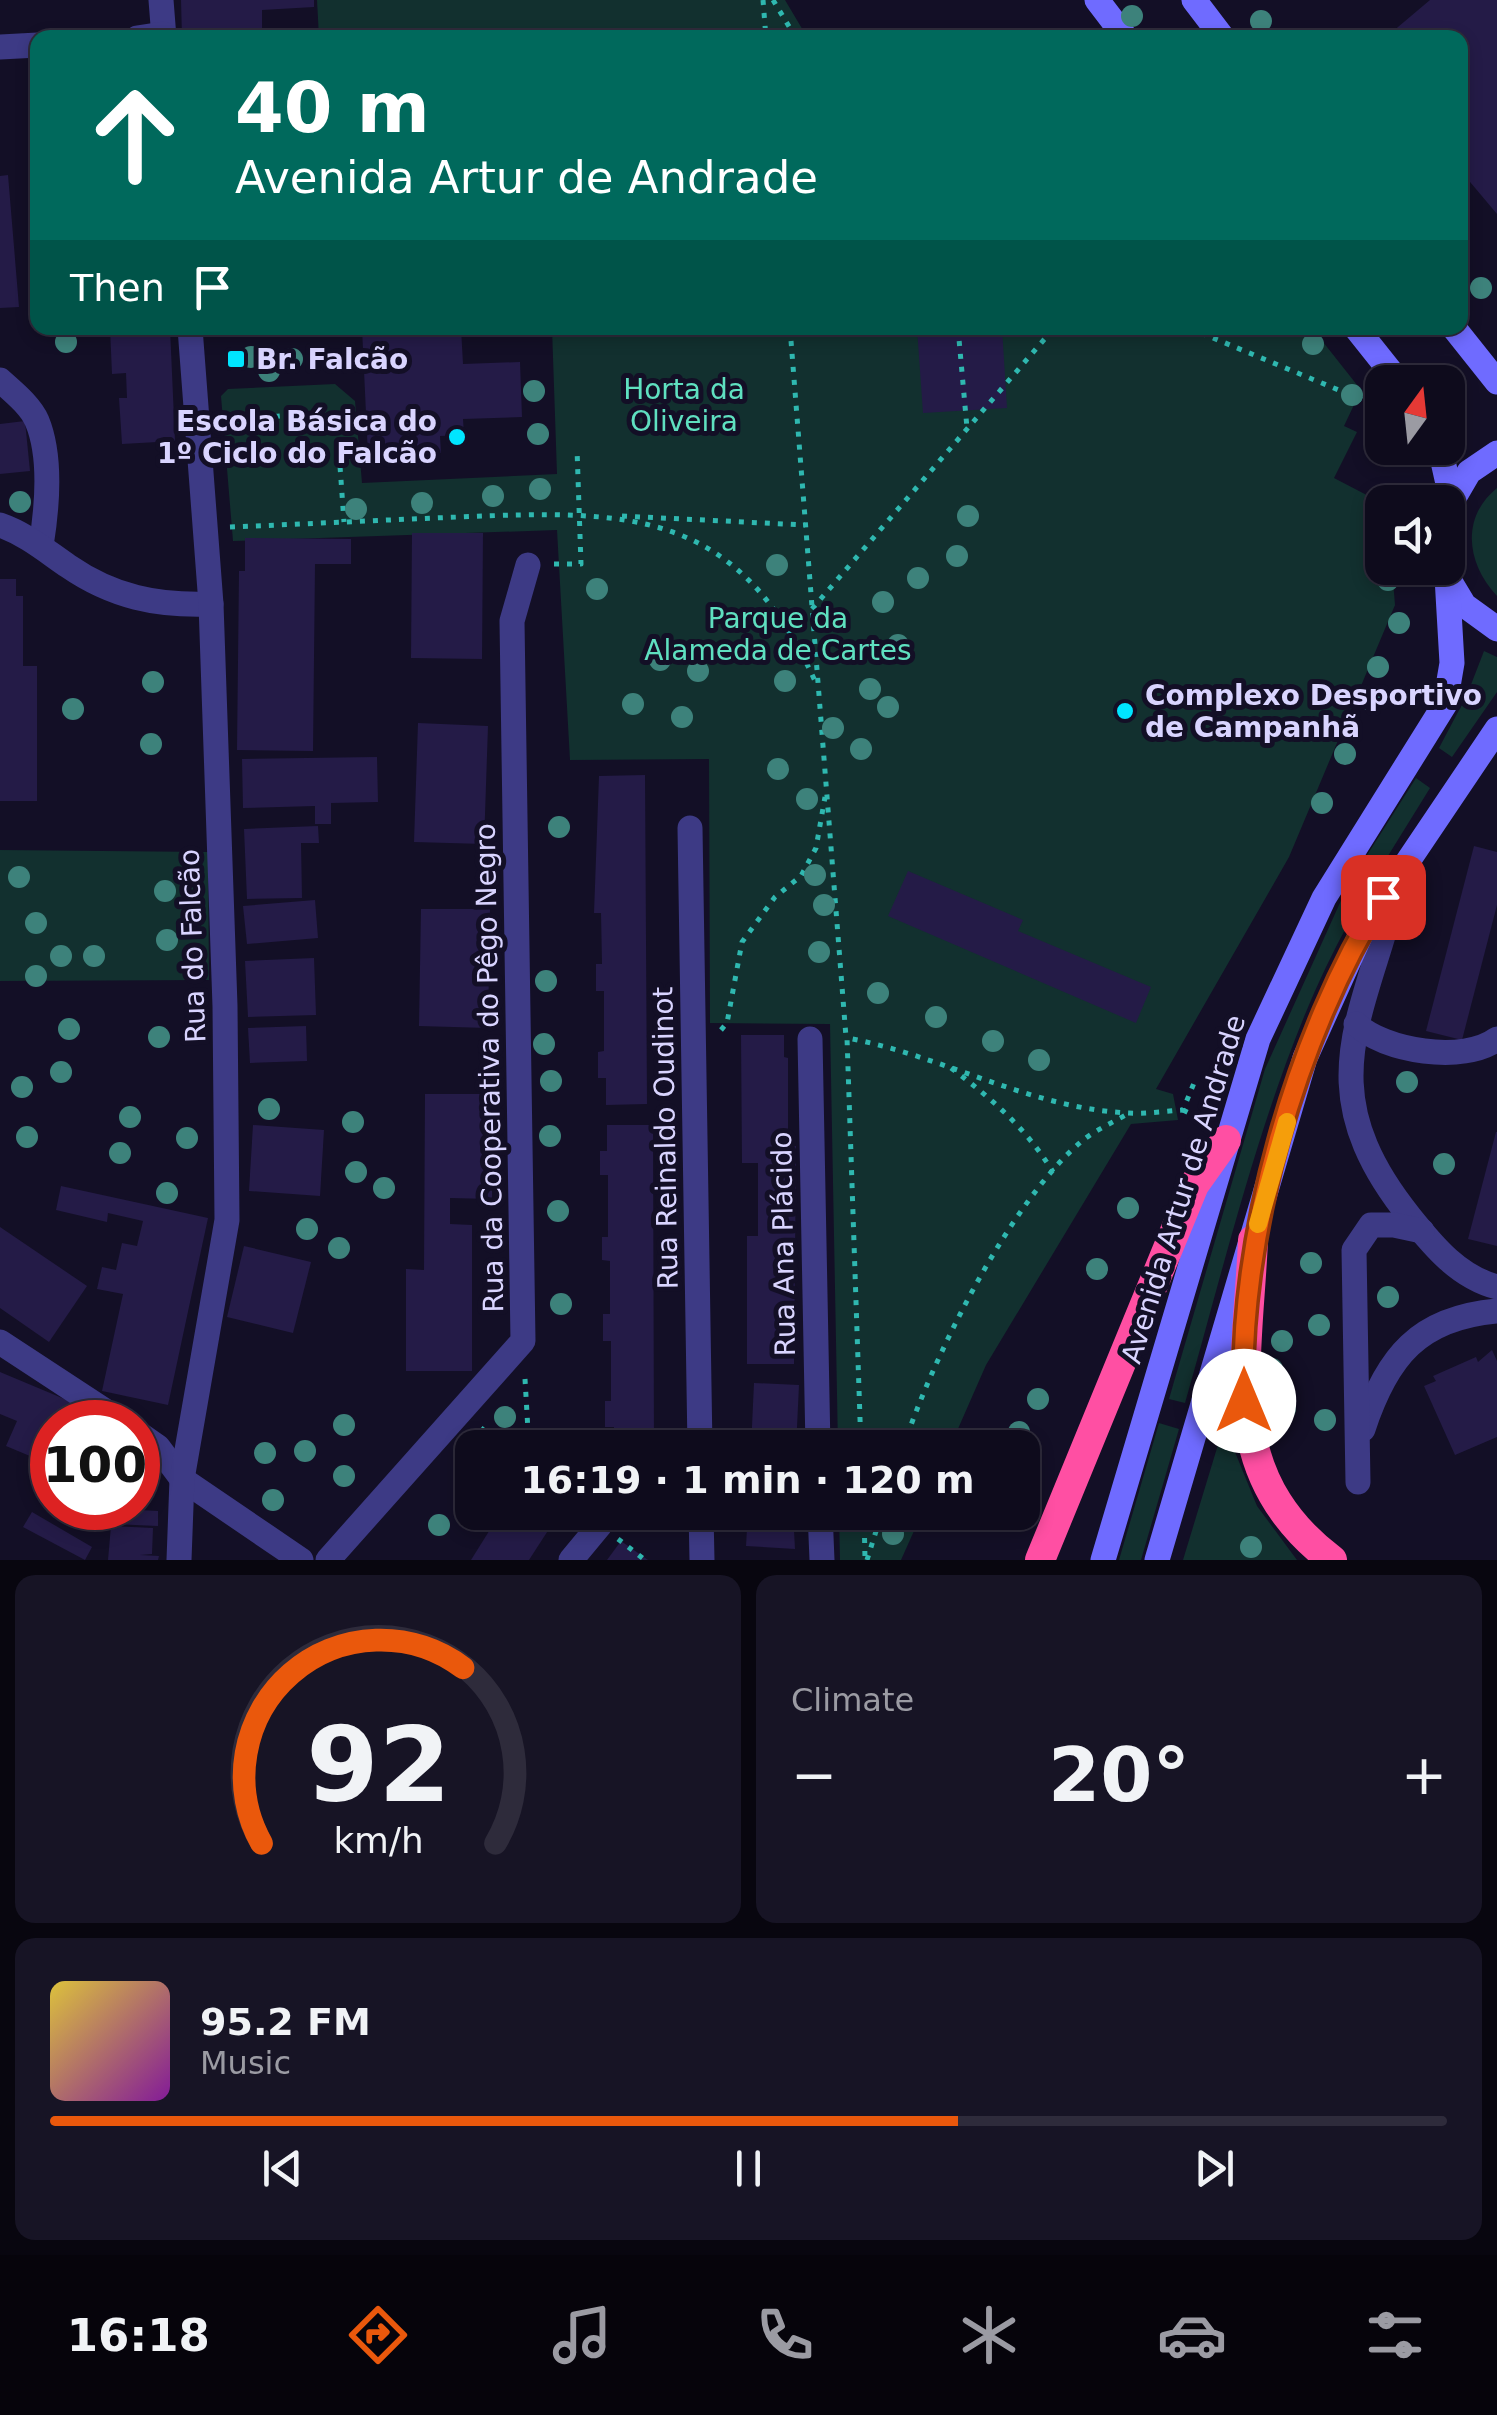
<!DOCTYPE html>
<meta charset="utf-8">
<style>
:root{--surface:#0e0b1c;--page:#171425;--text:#f1f3f6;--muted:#9b9ba3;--line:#2e2b3b;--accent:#ea580c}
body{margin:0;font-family:"DejaVu Sans",sans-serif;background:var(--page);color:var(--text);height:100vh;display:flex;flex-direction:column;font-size:38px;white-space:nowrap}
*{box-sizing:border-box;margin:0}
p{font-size:32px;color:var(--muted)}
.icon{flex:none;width:55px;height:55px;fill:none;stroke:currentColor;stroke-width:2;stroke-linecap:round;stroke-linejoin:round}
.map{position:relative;height:1560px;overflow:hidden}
.panel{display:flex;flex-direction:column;gap:15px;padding:15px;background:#08060f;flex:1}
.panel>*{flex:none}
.hud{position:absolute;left:30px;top:30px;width:1438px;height:305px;border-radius:20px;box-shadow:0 5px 15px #0003,0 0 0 2px var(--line);background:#00695c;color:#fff;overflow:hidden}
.needle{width:65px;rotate:15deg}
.buttons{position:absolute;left:1365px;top:365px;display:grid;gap:20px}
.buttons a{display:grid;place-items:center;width:100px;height:100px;border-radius:20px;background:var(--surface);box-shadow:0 5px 15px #0003,0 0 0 2px var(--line);font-size:50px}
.speed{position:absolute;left:30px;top:1400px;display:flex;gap:20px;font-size:50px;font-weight:700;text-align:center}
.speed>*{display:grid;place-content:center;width:130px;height:130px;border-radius:50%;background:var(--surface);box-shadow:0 5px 15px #0003,0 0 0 2px var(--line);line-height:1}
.speed .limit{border:15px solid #d22;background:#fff;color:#111}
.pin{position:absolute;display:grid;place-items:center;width:85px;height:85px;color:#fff;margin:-42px;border-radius:20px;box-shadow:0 5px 15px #0006}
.me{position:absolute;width:110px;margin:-55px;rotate:0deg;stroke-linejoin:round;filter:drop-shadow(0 0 8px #0008)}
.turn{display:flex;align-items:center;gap:35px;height:210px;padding:0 40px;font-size:45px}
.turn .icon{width:130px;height:130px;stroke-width:2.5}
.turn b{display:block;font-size:70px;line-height:85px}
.then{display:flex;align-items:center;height:95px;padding:0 40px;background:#0003;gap:20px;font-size:38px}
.big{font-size:75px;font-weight:600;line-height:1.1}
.panel .tile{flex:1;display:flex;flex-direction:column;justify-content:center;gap:15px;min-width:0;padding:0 35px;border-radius:20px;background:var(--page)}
.panel .dial{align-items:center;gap:0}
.dial svg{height:260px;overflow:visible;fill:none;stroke:var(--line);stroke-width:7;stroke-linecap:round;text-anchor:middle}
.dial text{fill:var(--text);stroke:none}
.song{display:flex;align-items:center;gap:30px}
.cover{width:120px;height:120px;border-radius:15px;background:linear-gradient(135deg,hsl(50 70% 55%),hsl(290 70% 35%))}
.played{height:10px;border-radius:5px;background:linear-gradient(90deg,var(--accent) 65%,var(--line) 65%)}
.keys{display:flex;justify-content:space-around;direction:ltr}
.heat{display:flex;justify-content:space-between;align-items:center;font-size:55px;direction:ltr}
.panel .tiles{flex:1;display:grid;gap:15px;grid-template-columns:1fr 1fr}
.tile:last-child{grid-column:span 2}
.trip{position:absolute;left:455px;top:1430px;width:585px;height:100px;border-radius:20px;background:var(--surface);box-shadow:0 5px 15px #0003,0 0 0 2px var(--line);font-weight:600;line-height:100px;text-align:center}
.menu{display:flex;height:160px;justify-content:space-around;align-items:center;background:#06040b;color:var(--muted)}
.menu .icon{width:70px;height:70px}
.menu .current{color:var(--accent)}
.menu b{font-size:45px;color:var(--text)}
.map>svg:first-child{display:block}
.green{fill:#12302f}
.building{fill:#241b47}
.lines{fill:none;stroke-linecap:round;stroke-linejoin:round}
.path{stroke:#2fb8b0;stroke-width:5;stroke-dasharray:5 8;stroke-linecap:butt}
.street{stroke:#3d3a85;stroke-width:25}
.secondary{stroke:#6f6bff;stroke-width:25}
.highway{stroke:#ff4fa3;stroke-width:30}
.tree{fill:#3d827b}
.route-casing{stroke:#983908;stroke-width:25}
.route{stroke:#ea580c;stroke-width:18}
.slow{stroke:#f59e0b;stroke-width:18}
.poi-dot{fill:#00e5ff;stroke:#130f26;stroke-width:4}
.labels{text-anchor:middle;stroke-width:10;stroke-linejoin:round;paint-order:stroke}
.poi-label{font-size:28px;font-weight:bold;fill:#d9d4ff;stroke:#130f26;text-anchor:start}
.park-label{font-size:28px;fill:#5fe0c0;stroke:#130f26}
.street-label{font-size:28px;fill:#d9d4ff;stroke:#130f26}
</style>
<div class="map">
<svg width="1497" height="1560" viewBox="0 0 1497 1560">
<rect width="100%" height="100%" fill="#130f26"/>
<!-- green -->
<g class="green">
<polygon points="317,0 785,0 807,37 319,37"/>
<polygon points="552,328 1312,328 1361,390 1344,426 1357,432 1334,478 1382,503 1382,568 1392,568 1395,605 1289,857 1156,1089 1173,1094 1178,1120 1131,1124 986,1365 950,1447 838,1447 830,1024 710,1023 709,759 570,760 557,530 233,541 221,396 228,389 335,384 355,401 362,483 557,474"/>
<path d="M1497 488V596C1467 564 1460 518 1497 488Z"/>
<polygon points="1484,651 1497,657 1497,692 1452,757 1439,748 1467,695"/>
<path d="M1416 778 1430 788C1394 847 1356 904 1326 967 1264 1097 1225 1263 1185 1403L1169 1399 1265 1069 1348 885Z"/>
<polygon points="0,850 208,852 209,980 0,981"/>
<polygon points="1159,1423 1179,1429 1141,1560 1119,1560"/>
<polygon points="1224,1425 1257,1506 1297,1560 1183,1560"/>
<polygon points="839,1513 839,1512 922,1513 901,1560 840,1560"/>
</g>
<!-- building -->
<g class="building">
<polygon points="181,0 314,0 314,7 262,10 262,38 182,38"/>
<polygon points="1430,0 1497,0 1497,214 1460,170 1460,38 1385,38"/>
<polygon points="8,175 19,307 0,308 0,176"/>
<polygon points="110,328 170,328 175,441 122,444 119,398 127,398 126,373 112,374"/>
<polygon points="362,328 461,328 463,364 520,362 522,417 463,419 464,435 440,436 441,453 368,456"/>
<polygon points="917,328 1002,328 1007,408 923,413"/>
<polygon points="25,421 30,471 0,474 0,424"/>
<polygon points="412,533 483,533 482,659 411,658"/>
<polygon points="245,538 351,539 351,564 315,564 313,751 237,750 239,571 245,571"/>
<polygon points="0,579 16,579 16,596 23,596 23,666 37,666 37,801 0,801"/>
<polygon points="418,723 488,726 484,844 414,842"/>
<polygon points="377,757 378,802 331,803 331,824 315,824 315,806 243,808 242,759"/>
<polygon points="645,775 647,1104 606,1105 606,1078 598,1078 598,1052 604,1051 604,991 596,991 596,964 602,964 601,913 594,913 599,776"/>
<polygon points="318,826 319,843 301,843 302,898 247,899 244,829"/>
<polygon points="1474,846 1497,852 1497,905 1462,1040 1426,1031"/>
<polygon points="908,871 1023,920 1018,931 1151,987 1136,1023 888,916"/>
<polygon points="315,900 318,938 247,944 243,906"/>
<polygon points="421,909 490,909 488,1028 419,1026"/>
<polygon points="314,958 316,1015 248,1017 245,961"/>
<polygon points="306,1026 307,1061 250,1063 248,1028"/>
<polygon points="741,1035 784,1035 784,1057 788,1058 788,1146 796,1146 794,1364 747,1364 747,1236 758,1236 758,1163 742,1163"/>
<polygon points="425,1094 492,1094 492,1199 450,1198 450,1224 472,1225 472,1371 406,1371 406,1269 424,1270"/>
<polygon points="253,1125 324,1130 320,1196 249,1191"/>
<polygon points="607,1125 653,1125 654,1448 614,1448 614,1427 605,1427 605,1401 611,1401 611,1341 603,1341 603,1314 610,1314 610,1261 602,1260 602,1237 608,1237 608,1175 600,1175 600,1151 607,1151"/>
<polygon points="1496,1132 1497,1132 1497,1246 1468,1239"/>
<polygon points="61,1186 208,1218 168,1405 102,1391 123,1294 97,1289 102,1267 116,1270 122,1243 137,1246 143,1221 108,1213 107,1222 56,1210"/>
<polygon points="0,1227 87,1286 49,1342 0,1308"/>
<polygon points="244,1246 311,1262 293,1333 227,1317"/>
<polygon points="1492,1350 1497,1361 1497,1437 1455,1455 1424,1386 1436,1381 1433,1376 1476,1357 1478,1362"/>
<polygon points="0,1372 74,1403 66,1422 52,1422 49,1464 6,1446 17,1421 0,1414"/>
<polygon points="754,1383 799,1385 796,1448 751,1448"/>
<polygon points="97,1508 158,1511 158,1526 112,1524 94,1514"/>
<polygon points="32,1512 92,1547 85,1560 23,1527"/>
<polygon points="501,1512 560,1512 529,1560 471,1560"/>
<polygon points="748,1512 793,1512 795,1549 746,1546"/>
<polygon points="111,1526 153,1528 152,1554 140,1555 159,1556 158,1560 108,1560"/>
<polygon points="621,1541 648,1560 607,1560"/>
</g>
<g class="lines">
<!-- path -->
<g class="path">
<polyline points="763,0 766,38"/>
<polyline points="773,0 796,38"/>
<polyline points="790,328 846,1037"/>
<polyline points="958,328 967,428"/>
<polyline points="1189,328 1382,408"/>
<polyline points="223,421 302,414 326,418 338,438 344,522"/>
<polyline points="622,516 805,525"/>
<path d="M230 527C306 524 383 520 459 517 629 510 736 508 815 681"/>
<polyline points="554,564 581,564 577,449"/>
<polyline points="812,609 1054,328"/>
<polyline points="721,1030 727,1023 742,942 775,897 801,876 816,848 825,797"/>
<path d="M951 1068C992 1099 1026 1128 1053 1172"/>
<polyline points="1183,1110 1204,1120"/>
<polyline points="525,1379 529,1448"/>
<polyline points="481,1428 505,1448"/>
<path d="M861 1448 847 1038C942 1055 1031 1109 1129 1113 1147 1114 1166 1111 1183 1110L1196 1078"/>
<path d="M903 1448C932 1359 1010 1201 1082 1141 1095 1130 1114 1122 1129 1113"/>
<polyline points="864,1512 865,1559"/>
<polyline points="618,1539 645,1560"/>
<polyline points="867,1560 882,1512"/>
</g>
<!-- street -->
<g class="street">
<polyline points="161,0 164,38"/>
<polyline points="137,38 163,34"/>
<polyline points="0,47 38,45"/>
<path d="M0 380C12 391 30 405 37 421 52 457 47 509 41 546"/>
<path d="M0 525C26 534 46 551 68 566 113 597 157 606 211 604"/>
<polyline points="690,828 700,1448"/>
<path d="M1400 874C1368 1014 1303 1084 1410 1217 1434 1247 1459 1277 1497 1287"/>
<path d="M1356 1024C1383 1051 1464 1064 1497 1039"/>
<polyline points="810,1039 818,1448"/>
<polyline points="0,1342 122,1422"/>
<path d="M1363 1429C1387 1356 1419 1318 1497 1311"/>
<polyline points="138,1433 158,1447 182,1479 301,1560"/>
<polyline points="1358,1482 1354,1250 1371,1225 1394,1225 1422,1231"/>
<polyline points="701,1512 702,1560"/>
<polyline points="820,1512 822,1560"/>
<polyline points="179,1560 182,1479 227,1220 225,1006 211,604 190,328"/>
<polyline points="328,1560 523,1341 512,621 528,565"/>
<polyline points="571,1560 600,1525"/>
</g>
<!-- secondary -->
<g class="secondary">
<polyline points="1097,0 1126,38"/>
<polyline points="1194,0 1223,38"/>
<polyline points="1356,328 1399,382"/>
<polyline points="1454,328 1497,382"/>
<polyline points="1440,448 1451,497"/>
<polyline points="1448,508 1469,472 1497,453"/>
<polyline points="1449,580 1464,605 1497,629"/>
<polyline points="1103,1560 1258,1039 1324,898 1445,704 1452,663 1447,577"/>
<polyline points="1157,1560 1305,1058 1365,925 1497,729"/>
</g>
<!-- highway -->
<g class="highway">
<path d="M1253 1240C1248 1362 1218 1474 1332 1560"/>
<polyline points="1040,1560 1194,1185 1226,1140"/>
</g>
</g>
<!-- trees -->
<g class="tree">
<circle cx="1132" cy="16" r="11"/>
<circle cx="1261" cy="21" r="11"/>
<circle cx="1481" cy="288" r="11"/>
<circle cx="66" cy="342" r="11"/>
<circle cx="1313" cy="344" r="11"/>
<circle cx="251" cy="357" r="11"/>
<circle cx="292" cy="359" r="11"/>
<circle cx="269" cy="371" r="11"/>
<circle cx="534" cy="391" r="11"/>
<circle cx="1352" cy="395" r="11"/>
<circle cx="538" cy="434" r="11"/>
<circle cx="540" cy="489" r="11"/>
<circle cx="493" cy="496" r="11"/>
<circle cx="20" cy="502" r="11"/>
<circle cx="422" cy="503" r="11"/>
<circle cx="356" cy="509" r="11"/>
<circle cx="968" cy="516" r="11"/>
<circle cx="957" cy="556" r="11"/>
<circle cx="777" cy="565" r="11"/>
<circle cx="918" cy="578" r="11"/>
<circle cx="1388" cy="580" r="11"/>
<circle cx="597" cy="589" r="11"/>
<circle cx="883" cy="602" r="11"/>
<circle cx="1399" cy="623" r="11"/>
<circle cx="898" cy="645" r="11"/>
<circle cx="660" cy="660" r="11"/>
<circle cx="1378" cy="667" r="11"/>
<circle cx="698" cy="671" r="11"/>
<circle cx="785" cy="681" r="11"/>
<circle cx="153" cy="682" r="11"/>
<circle cx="870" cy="689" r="11"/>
<circle cx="1369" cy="699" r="11"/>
<circle cx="633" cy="704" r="11"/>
<circle cx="888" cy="707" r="11"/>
<circle cx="73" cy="709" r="11"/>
<circle cx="682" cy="717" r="11"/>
<circle cx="833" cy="728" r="11"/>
<circle cx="151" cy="744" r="11"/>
<circle cx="861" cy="749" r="11"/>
<circle cx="1345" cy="754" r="11"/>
<circle cx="778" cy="769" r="11"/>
<circle cx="807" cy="799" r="11"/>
<circle cx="1322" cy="803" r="11"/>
<circle cx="559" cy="827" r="11"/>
<circle cx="815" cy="875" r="11"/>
<circle cx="19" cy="877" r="11"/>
<circle cx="165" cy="891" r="11"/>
<circle cx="824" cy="905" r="11"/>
<circle cx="36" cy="923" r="11"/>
<circle cx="167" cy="940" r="11"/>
<circle cx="819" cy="952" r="11"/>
<circle cx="61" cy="956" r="11"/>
<circle cx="94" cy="956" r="11"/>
<circle cx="36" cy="976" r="11"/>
<circle cx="546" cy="981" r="11"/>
<circle cx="878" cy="993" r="11"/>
<circle cx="936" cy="1017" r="11"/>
<circle cx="69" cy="1029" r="11"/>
<circle cx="159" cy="1037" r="11"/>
<circle cx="993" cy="1041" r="11"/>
<circle cx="544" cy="1044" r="11"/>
<circle cx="1039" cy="1060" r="11"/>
<circle cx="61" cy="1072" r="11"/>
<circle cx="551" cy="1081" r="11"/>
<circle cx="1407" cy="1082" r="11"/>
<circle cx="22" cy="1087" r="11"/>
<circle cx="269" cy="1109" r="11"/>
<circle cx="130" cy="1117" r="11"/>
<circle cx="353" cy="1122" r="11"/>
<circle cx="550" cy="1136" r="11"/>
<circle cx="27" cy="1137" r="11"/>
<circle cx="187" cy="1138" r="11"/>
<circle cx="120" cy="1153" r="11"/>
<circle cx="1444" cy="1164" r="11"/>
<circle cx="356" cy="1172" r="11"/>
<circle cx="384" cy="1188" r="11"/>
<circle cx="167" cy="1193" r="11"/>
<circle cx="1128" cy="1208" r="11"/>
<circle cx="558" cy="1211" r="11"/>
<circle cx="307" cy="1229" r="11"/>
<circle cx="339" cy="1248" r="11"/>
<circle cx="1311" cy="1263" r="11"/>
<circle cx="1097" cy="1269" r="11"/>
<circle cx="1388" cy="1297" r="11"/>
<circle cx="561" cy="1304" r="11"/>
<circle cx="1319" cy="1325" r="11"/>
<circle cx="1282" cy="1341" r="11"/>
<circle cx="1272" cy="1369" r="11"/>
<circle cx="1038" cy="1399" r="11"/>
<circle cx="1285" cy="1409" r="11"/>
<circle cx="505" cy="1417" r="11"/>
<circle cx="1325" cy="1420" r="11"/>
<circle cx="344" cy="1425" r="11"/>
<circle cx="1019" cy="1432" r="11"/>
<circle cx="305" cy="1451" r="11"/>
<circle cx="265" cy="1453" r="11"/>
<circle cx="344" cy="1476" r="11"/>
<circle cx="273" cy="1500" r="11"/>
<circle cx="439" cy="1525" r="11"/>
<circle cx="893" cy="1534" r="11"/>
<circle cx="1251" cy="1547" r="11"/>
</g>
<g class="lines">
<!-- route casing -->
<g class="route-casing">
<path id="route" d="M1244 1401C1237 1242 1297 1032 1383 897"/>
</g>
<!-- route -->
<use href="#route" class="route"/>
<!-- slow -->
<polyline class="slow" points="1258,1224 1287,1122"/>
</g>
<!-- markers -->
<g class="poi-dot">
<rect x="226" y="349" width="20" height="20" rx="5"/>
<circle cx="457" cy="437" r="10"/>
<circle cx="1125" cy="711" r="10"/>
</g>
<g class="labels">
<!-- poi labels -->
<g class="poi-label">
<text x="256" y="369">Br. Falcão</text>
<text x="437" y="431" text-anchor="end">Escola Básica do<tspan x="437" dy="32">1º Ciclo do Falcão</tspan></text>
<text x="1145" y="705">Complexo Desportivo<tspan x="1145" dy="32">de Campanhã</tspan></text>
</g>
<!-- park labels -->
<g class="park-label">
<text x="684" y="399">Horta da<tspan x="684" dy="32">Oliveira</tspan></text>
<text x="778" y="628">Parque da<tspan x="778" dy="32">Alameda de Cartes</tspan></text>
</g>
<!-- street labels -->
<g class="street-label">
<text transform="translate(192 946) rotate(-92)" y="10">Rua do Falcão</text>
<text transform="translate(489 1068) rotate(-91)" y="10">Rua da Cooperativa do Pêgo Negro</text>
<text transform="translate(665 1138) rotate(-91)" y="10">Rua Reinaldo Oudinot</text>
<text transform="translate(1183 1189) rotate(-73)" y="10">Avenida Artur de Andrade</text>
<text transform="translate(783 1244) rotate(-91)" y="10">Rua Ana Plácido</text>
</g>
</g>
</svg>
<div class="buttons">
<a><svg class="needle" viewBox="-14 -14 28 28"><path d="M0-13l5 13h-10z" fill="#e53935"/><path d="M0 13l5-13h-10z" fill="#9b9ba3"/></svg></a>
<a><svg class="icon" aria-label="sound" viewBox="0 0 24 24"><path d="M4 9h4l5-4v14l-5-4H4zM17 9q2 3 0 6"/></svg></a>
</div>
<div class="speed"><div class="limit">100</div></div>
<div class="pin" style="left:1383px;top:897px;background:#d93025"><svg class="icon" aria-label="arrive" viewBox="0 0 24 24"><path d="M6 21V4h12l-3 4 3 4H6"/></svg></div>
<svg class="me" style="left:1244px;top:1401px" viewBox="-20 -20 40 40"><circle r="19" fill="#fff"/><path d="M0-13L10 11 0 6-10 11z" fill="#ea580c"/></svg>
<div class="trip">16:19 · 1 min · 120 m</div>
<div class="hud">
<div class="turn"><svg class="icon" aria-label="ahead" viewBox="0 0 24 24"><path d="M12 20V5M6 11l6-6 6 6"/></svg><div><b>40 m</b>Avenida Artur de Andrade</div></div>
<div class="then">Then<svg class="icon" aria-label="arrive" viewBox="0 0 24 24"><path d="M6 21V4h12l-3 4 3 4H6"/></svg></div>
</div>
</div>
<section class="panel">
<div class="tiles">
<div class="tile dial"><svg viewBox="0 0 100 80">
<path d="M14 69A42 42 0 1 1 86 69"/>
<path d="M14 69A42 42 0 0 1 76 15" stroke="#ea580c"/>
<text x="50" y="56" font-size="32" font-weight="700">92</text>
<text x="50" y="72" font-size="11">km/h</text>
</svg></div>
<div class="tile"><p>Climate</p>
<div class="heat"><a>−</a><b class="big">20°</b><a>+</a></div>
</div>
<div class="tile">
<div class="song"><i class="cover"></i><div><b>95.2 FM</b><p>Music</p></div></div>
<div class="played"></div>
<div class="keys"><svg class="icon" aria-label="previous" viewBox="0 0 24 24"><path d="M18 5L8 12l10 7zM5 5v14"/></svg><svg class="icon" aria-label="pause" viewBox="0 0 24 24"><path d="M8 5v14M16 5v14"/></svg><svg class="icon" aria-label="next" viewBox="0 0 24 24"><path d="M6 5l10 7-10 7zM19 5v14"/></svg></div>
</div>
</div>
</section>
<nav class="menu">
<b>16:18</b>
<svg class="icon current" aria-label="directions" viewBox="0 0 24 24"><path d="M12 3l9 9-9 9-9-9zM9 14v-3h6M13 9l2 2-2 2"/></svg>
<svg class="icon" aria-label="music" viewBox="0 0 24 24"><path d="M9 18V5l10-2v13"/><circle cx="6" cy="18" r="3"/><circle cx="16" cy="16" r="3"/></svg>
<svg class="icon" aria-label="phone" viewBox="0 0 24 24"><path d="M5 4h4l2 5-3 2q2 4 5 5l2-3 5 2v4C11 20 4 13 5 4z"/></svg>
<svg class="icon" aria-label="climate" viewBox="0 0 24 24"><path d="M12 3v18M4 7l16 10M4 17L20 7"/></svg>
<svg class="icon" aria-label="car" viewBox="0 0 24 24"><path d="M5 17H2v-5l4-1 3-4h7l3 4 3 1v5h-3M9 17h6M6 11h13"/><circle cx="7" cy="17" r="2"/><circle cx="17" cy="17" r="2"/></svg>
<svg class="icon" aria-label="filters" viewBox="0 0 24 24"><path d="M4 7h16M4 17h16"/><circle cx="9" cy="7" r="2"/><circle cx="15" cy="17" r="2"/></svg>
</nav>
